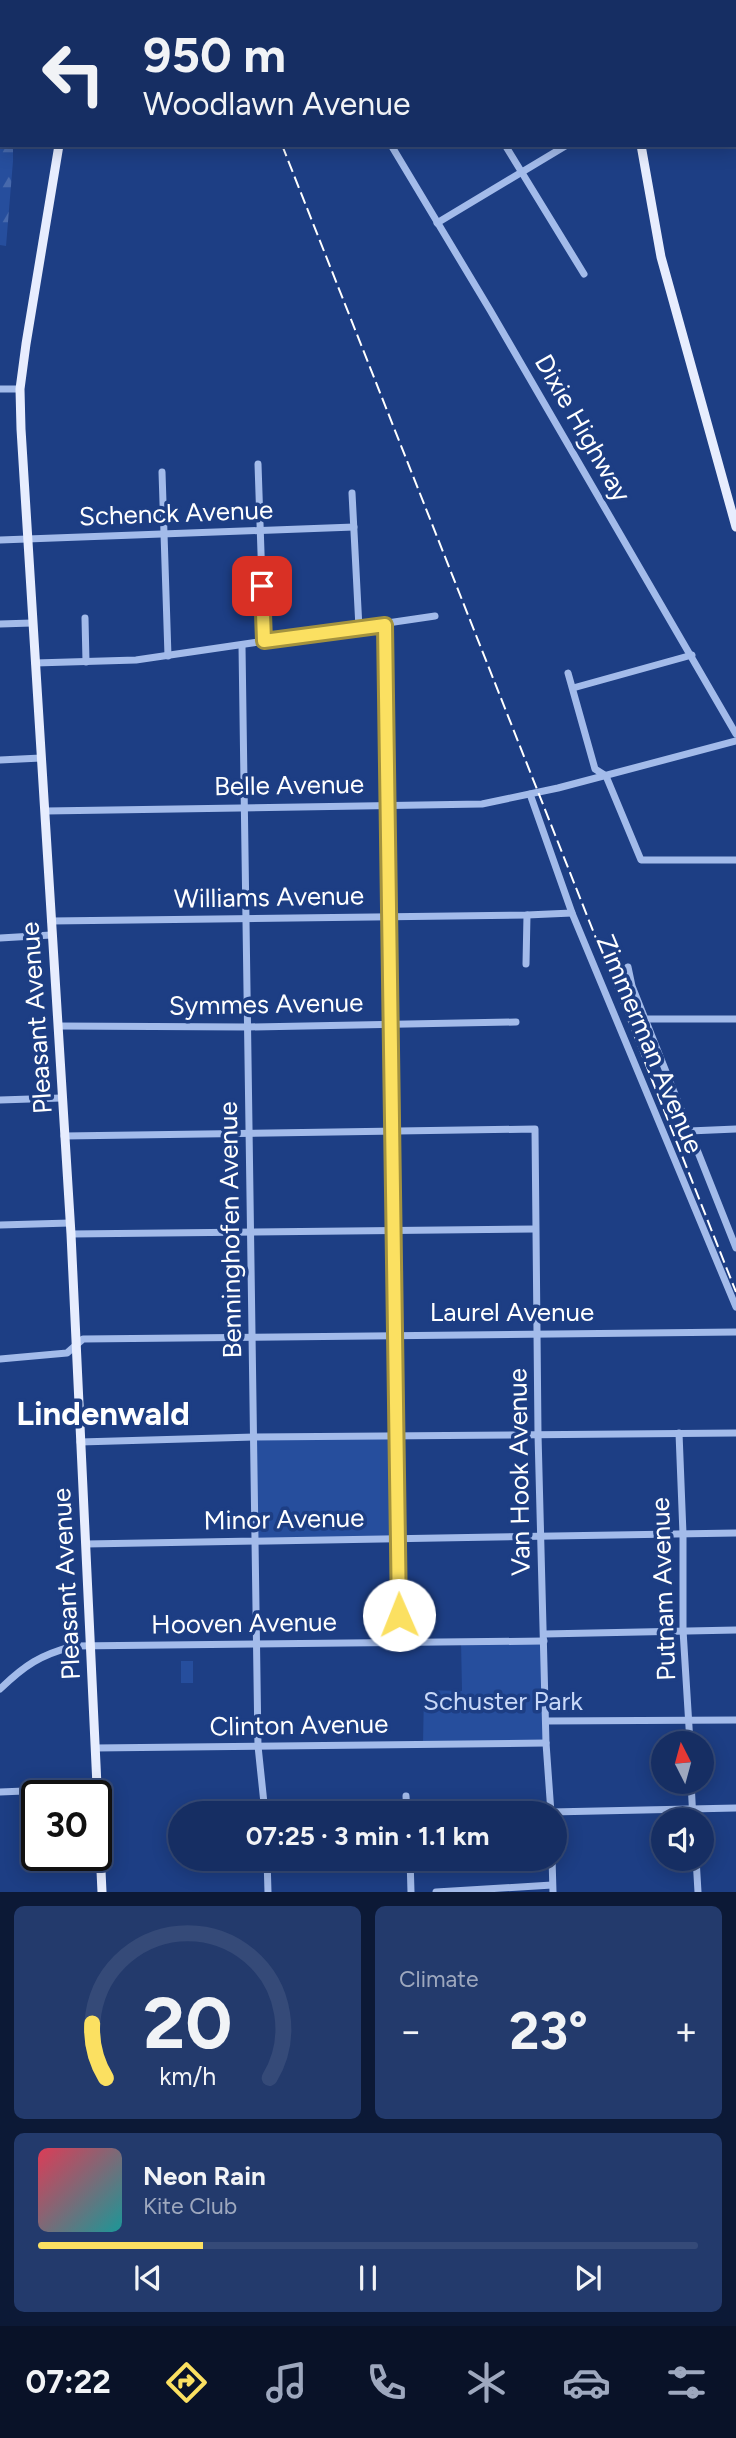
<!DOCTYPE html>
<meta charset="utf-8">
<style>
:root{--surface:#162e63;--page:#233a6c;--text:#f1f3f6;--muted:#9ea8be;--line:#354a78;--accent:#fbe061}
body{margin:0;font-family:Figtree,sans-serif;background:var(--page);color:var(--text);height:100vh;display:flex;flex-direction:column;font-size:26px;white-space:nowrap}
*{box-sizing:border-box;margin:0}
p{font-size:23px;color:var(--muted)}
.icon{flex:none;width:38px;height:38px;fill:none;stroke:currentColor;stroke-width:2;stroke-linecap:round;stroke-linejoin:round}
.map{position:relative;height:1892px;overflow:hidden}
.drawer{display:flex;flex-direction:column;gap:14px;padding:14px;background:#0c1936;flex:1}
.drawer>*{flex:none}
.hud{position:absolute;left:0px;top:0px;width:737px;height:147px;box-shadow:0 4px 18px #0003,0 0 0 2px var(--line);background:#162e63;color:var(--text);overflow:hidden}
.needle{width:46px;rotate:354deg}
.buttons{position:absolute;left:651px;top:1731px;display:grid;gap:14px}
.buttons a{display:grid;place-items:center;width:63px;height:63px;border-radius:50%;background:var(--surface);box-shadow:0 4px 18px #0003,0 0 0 2px var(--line);font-size:35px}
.speed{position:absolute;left:21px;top:1780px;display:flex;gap:14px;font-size:35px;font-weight:700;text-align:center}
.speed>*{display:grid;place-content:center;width:91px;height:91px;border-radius:50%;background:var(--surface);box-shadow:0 4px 18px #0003,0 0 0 2px var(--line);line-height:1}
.speed .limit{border:4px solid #111;border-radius:10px;background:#fff;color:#111}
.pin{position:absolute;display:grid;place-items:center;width:60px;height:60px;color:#fff;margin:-30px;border-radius:14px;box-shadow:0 4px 10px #0006}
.me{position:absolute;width:77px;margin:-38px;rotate:359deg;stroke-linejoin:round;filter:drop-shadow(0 0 5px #0008)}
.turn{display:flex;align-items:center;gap:24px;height:147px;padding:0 28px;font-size:32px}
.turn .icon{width:91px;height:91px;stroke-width:2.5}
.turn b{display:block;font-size:49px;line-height:60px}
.big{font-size:52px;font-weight:700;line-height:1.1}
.drawer .tile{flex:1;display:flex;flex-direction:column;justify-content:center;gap:10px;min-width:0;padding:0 24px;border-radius:10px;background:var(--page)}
.drawer .dial{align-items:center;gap:0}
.dial svg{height:182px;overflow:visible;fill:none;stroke:var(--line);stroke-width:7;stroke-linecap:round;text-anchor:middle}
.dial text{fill:var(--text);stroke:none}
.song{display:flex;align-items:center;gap:21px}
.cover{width:84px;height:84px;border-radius:10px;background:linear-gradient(135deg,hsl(350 70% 55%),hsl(180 70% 35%))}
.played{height:7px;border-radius:4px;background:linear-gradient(90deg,var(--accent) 25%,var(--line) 25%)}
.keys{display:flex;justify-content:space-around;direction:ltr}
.heat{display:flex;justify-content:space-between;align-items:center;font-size:38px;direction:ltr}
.drawer .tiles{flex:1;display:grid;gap:14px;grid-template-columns:1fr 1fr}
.tile:last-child{grid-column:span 2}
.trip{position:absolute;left:168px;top:1801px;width:399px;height:70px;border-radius:35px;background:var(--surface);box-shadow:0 4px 18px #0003,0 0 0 2px var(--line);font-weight:700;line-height:70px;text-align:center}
.menu{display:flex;height:112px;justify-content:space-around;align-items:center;background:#091228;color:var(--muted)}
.menu .icon{width:49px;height:49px}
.menu .current{color:var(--accent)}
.menu b{font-size:32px;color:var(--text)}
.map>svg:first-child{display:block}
.forest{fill:url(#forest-firs)}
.green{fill:#264e9d}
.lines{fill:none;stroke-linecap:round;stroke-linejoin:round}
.minor{stroke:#a3bbea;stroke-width:7}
.major{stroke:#e7edfe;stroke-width:9}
.rail{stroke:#fff;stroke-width:2;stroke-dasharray:12 5;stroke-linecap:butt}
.route-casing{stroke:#a3923f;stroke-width:18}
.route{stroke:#fbe061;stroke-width:12}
.labels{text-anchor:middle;stroke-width:7;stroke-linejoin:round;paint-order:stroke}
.street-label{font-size:26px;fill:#fff;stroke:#1d3e84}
.park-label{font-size:26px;fill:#c8d8f8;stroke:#1d3e84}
.district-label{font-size:33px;font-weight:bold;fill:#fff;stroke:#1d3e84}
</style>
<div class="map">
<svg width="736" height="1892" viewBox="0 0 736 1892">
<defs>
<pattern id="forest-firs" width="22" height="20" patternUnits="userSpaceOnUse" patternTransform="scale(1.75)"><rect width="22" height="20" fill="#264e9d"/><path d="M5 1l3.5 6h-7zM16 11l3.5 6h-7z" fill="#4769ac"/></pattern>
</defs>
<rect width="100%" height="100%" fill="#1d3e84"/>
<!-- forest -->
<polygon class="forest" points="0,0 36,2 2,2 2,145 13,145 13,161 6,246 0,245"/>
<!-- green -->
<g class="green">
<polygon points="254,1437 397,1437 398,1538 255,1539"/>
<polygon points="461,1641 544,1641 546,1743 423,1744 424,1690 462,1691"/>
<rect x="181" y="1661" width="12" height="22"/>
</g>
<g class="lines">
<!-- minor -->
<g class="minor">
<polyline points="304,0 305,2"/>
<polyline points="443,0 443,2"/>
<polyline points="533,0 533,2"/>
<polyline points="735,111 736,110"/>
<polyline points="391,145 490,310 736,734"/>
<polyline points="505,145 584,274"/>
<polyline points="437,223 567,145"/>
<polyline points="0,389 20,389"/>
<polyline points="258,464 264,641"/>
<polyline points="162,472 168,656"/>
<polyline points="352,493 359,628"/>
<polyline points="0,540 354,527"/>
<polyline points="85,618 86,662"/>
<polyline points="0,624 32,623"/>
<polyline points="385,625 399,1642"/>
<polyline points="242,646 258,1746 265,1813"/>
<polyline points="35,663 136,660 435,616"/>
<polyline points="568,673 595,769 606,776 641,860 736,860"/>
<polyline points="573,688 692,655"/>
<polyline points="0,760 41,758"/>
<polyline points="530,794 572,913 736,1307"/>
<polyline points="46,811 482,804 558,788 736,741"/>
<polyline points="51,921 527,915 572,913"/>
<polyline points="0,938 51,935"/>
<polyline points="526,964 527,915"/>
<polyline points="628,967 632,986 736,1248"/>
<polyline points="646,1019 736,1019"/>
<polyline points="58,1026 248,1027 516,1022"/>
<polyline points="0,1100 61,1098"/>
<polyline points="689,1131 736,1129"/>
<polyline points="64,1136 535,1129 538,1434 546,1743 551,1813"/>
<polyline points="0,1225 70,1223"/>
<polyline points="71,1234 535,1229"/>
<polyline points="0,1359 67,1353 83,1339 736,1332"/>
<polyline points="679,1433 683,1534 683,1630 690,1743"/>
<polyline points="80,1442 254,1437 736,1433"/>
<polyline points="86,1544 736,1533"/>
<polyline points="544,1634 736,1630"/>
<path d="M0 1689C25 1665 40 1655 74 1646L544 1641"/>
<polyline points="546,1721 736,1720"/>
<polyline points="95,1748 546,1743"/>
<polyline points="691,1782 693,1820"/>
<polyline points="0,1792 97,1788"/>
<polyline points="406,1796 407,1813"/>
<polyline points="551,1812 736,1808"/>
<polyline points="267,1858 268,1892"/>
<polyline points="410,1858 411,1892"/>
<polyline points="552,1858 553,1892"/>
<polyline points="696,1858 698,1892"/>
<polyline points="436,1892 552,1885"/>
</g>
<!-- major -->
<g class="major">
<polyline points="67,0 67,2"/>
<polyline points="632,0 632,2"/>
<polyline points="59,145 26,344 20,389 21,429 71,1234 102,1892"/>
<polyline points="641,145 661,257 736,527"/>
</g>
<!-- rail -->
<g class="rail">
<polyline points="224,0 225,2"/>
<polyline points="282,145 736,1292"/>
</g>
</g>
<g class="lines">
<!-- route casing -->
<g class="route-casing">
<polyline id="route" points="262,586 264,641 385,625 399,1615"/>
</g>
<!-- route -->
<use href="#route" class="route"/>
</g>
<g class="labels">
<!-- street labels -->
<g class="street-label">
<text transform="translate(583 428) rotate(60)" y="9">Dixie Highway</text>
<text transform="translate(176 513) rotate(-2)" y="9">Schenck Avenue</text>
<text transform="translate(289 785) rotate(-1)" y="9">Belle Avenue</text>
<text transform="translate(269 897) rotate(-1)" y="9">Williams Avenue</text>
<text transform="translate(266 1004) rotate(-1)" y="9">Symmes Avenue</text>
<text transform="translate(36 1018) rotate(-94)" y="9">Pleasant Avenue</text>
<text transform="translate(650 1044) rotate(67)" y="9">Zimmerman Avenue</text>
<text transform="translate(230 1230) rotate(-91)" y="9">Benninghofen Avenue</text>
<text x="512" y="1321">Laurel Avenue</text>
<text transform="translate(519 1472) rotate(-91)" y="9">Van Hook Avenue</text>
<text transform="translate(284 1519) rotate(-1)" y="9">Minor Avenue</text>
<text transform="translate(66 1584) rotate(-93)" y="9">Pleasant Avenue</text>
<text transform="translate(663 1589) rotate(-92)" y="9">Putnam Avenue</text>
<text transform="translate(244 1623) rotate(-1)" y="9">Hooven Avenue</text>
<text transform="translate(299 1725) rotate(-1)" y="9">Clinton Avenue</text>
</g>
<!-- park labels -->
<g class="park-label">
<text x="503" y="1710">Schuster Park</text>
</g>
<!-- district labels -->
<g class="district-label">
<text x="103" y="1425">Lindenwald</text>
</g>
</g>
</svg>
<div class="buttons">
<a><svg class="needle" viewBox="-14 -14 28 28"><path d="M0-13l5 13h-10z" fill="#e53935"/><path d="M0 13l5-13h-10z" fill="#9ea8be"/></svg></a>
<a><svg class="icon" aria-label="sound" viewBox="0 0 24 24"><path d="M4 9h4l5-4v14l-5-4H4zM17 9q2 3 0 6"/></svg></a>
</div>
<div class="speed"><div class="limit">30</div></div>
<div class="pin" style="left:262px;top:586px;background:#d93025"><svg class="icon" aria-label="arrive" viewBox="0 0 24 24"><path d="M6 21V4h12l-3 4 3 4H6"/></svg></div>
<svg class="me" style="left:399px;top:1615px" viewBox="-20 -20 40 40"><circle r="19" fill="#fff"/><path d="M0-13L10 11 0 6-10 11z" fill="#fbe061"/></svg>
<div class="trip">07:25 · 3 min · 1.1 km</div>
<div class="hud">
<div class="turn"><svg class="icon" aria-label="left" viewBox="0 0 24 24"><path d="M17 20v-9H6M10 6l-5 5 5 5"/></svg><div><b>950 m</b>Woodlawn Avenue</div></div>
</div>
</div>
<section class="drawer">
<div class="tiles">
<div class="tile dial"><svg viewBox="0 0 100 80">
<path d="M14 69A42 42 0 1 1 86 69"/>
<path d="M14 69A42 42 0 0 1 8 45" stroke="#fbe061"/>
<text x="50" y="56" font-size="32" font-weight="700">20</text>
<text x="50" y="72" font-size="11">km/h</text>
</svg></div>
<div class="tile"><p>Climate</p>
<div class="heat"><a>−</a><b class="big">23°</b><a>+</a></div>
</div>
<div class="tile">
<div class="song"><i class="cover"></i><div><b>Neon Rain</b><p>Kite Club</p></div></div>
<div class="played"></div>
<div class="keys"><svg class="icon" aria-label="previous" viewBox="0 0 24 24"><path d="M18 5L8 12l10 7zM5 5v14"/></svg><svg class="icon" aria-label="pause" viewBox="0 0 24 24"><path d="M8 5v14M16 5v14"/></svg><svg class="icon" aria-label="next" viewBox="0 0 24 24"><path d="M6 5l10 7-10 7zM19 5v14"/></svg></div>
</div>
</div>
</section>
<nav class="menu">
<b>07:22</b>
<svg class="icon current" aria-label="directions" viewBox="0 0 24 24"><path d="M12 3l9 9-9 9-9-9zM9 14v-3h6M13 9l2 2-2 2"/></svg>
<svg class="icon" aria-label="music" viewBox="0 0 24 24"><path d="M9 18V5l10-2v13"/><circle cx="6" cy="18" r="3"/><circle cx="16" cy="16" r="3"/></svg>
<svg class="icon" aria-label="phone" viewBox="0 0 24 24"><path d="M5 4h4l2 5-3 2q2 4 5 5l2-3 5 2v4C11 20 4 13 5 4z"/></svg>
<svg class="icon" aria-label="climate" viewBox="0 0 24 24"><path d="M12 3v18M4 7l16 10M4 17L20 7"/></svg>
<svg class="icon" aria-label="car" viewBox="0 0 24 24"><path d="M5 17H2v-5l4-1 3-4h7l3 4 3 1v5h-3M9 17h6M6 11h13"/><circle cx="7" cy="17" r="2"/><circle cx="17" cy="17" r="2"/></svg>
<svg class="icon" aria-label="filters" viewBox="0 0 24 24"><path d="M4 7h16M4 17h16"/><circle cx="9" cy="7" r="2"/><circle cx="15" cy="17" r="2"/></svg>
</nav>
